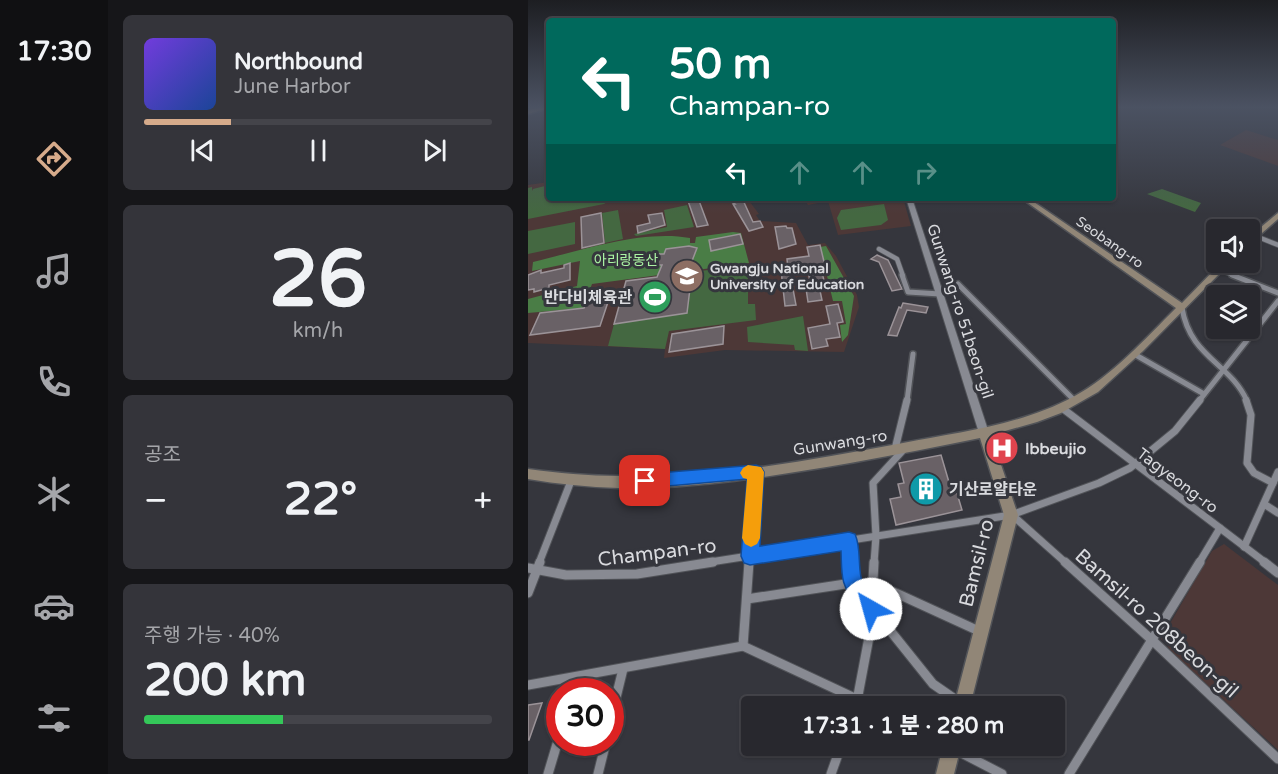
<!DOCTYPE html>
<html lang="ko">
<meta charset="utf-8">
<style>
:root{--surface:#28282e;--page:#34343a;--text:#f1f3f6;--muted:#a5a6aa;--line:#44444a;--accent:#d6ab8b}
body{margin:0;font-family:"Varela Round","Noto Sans KR",sans-serif;background:var(--page);color:var(--text);height:100vh;display:flex;flex-direction:column;font-size:22px;white-space:nowrap}
*{box-sizing:border-box;margin:0}
p{font-size:20px;color:var(--muted)}
.icon{flex:none;width:33px;height:33px;fill:none;stroke:currentColor;stroke-width:2;stroke-linecap:round;stroke-linejoin:round}
.map{position:relative;flex:1;overflow:hidden}
.drawer{display:flex;flex-direction:column;gap:15px;padding:15px;background:#161619;width:420px}
.drawer>*{flex:none}
.banner{position:absolute;left:18px;top:18px;width:570px;height:183px;border-radius:6px;box-shadow:0 2px 4px #0004,0 0 0 2px var(--line);background:#00695c;color:#fff;overflow:hidden}
.buttons{position:absolute;left:678px;top:219px;display:grid;gap:12px}
.buttons a{display:grid;place-items:center;width:54px;height:54px;border-radius:6px;background:var(--surface);box-shadow:0 2px 4px #0004,0 0 0 2px var(--line);font-size:30px}
.speed{position:absolute;left:18px;top:678px;display:flex;gap:12px;font-size:30px;font-weight:700;text-align:center}
.speed>*{display:grid;place-content:center;width:78px;height:78px;border-radius:50%;background:var(--surface);box-shadow:0 2px 4px #0004,0 0 0 2px var(--line);line-height:1}
.speed .limit{border:9px solid #d22;background:#fff;color:#111}
.pin{position:absolute;display:grid;place-items:center;width:51px;height:51px;color:#fff;margin:-26px;border-radius:12px;box-shadow:0 3px 9px #0006}
.me{position:absolute;width:66px;margin:-33px;rotate:322deg;stroke-linejoin:round;filter:drop-shadow(0 0 4px #0008)}
.turn{display:flex;align-items:center;gap:21px;height:126px;padding:0 24px;font-size:27px}
.turn .icon{width:78px;height:78px;stroke-width:2.5}
.turn b{display:block;font-size:42px;line-height:51px}
.lanes{display:flex;align-items:center;height:57px;padding:0 24px;background:#0003;justify-content:center;gap:30px;direction:ltr}
.lanes .off{opacity:.35}
.big{font-size:45px;font-weight:800;line-height:1.1}
.drawer .card{flex:1;display:flex;flex-direction:column;justify-content:center;gap:9px;min-width:0;padding:0 21px;border-radius:9px;background:var(--page)}
.drawer .dial{align-items:center;gap:0}
.dial b{font-size:78px;line-height:1}
.song{display:flex;align-items:center;gap:18px}
.cover{width:72px;height:72px;border-radius:9px;background:linear-gradient(135deg,hsl(260 70% 55%),hsl(220 70% 35%))}
.played{height:6px;border-radius:3px;background:linear-gradient(90deg,var(--accent) 25%,var(--line) 25%)}
.keys{display:flex;justify-content:space-around;direction:ltr}
.heat{display:flex;justify-content:space-between;align-items:center;font-size:33px;direction:ltr}
.charge{height:9px;border-radius:4px;background:linear-gradient(90deg,#34c759 40%,var(--line) 0)}
.trip{position:absolute;left:213px;top:696px;width:324px;height:60px;border-radius:6px;background:var(--surface);box-shadow:0 2px 4px #0004,0 0 0 2px var(--line);font-weight:800;line-height:60px;text-align:center}
main{display:flex;flex:1;min-height:0}
.tab-bar{display:flex;flex-direction:column;width:108px;justify-content:space-around;align-items:center;background:#101012;color:var(--muted)}
.tab-bar .icon{width:42px;height:42px}
.tab-bar .selected{color:var(--accent)}
.tab-bar b{font-size:27px;color:var(--text)}
.map>svg:first-child{display:block}
.education{fill:#4d3837}
.green{fill:#446841}
.forest{fill:#4a7d46}
.building{fill:#696166;stroke:#9b9398;stroke-width:1.5}
.lines{fill:none;stroke-linecap:round;stroke-linejoin:round}
.minor-far3-casing{stroke:#515358;stroke-width:6}
.minor-far2-casing{stroke:#515358;stroke-width:8}
.minor-far1-casing{stroke:#515358;stroke-width:9}
.minor-casing{stroke:#515358;stroke-width:11}
.tertiary-casing{stroke:#515358;stroke-width:2}
.secondary-casing{stroke:#515358;stroke-width:3}
.primary-casing{stroke:#515358;stroke-width:3}
.minor-far3{stroke:#888a92;stroke-width:4.5}
.minor-far2{stroke:#888a92;stroke-width:5}
.minor-far1{stroke:#888a92;stroke-width:7}
.minor{stroke:#888a92;stroke-width:9}
.tertiary{fill:#888a92;fill-rule:evenodd}
.secondary{fill:#918677;fill-rule:evenodd}
.primary{fill:#9b825d;fill-rule:evenodd}
.route{fill:#1a73e8;stroke:#114b97;stroke-width:1.5}
.slow{fill:#f59e0b}
.labels{text-anchor:middle;stroke-width:6;stroke-linejoin:round;paint-order:stroke}
.far-street-label{font-size:14px;fill:#d9dade;stroke:#35363d}
.far-park-label{font-size:14px;fill:#abf4a3;stroke:#35363d}
.far-poi-label{font-size:14px;font-weight:bold;fill:#d9dade;stroke:#35363d;text-anchor:start}
.poi-label{font-size:16px;font-weight:bold;fill:#d9dade;stroke:#35363d;text-anchor:start}
.street-label{font-size:16px;fill:#d9dade;stroke:#35363d}
.near-street-label{font-size:20px;fill:#d9dade;stroke:#35363d}
</style>
<main>
<nav class="tab-bar">
<b>17:30</b>
<svg class="icon selected" aria-label="directions" viewBox="0 0 24 24"><path d="M12 3l9 9-9 9-9-9zM9 14v-3h6M13 9l2 2-2 2"/></svg>
<svg class="icon" aria-label="music" viewBox="0 0 24 24"><path d="M9 18V5l10-2v13"/><circle cx="6" cy="18" r="3"/><circle cx="16" cy="16" r="3"/></svg>
<svg class="icon" aria-label="phone" viewBox="0 0 24 24"><path d="M5 4h4l2 5-3 2q2 4 5 5l2-3 5 2v4C11 20 4 13 5 4z"/></svg>
<svg class="icon" aria-label="climate" viewBox="0 0 24 24"><path d="M12 3v18M4 7l16 10M4 17L20 7"/></svg>
<svg class="icon" aria-label="car" viewBox="0 0 24 24"><path d="M5 17H2v-5l4-1 3-4h7l3 4 3 1v5h-3M9 17h6M6 11h13"/><circle cx="7" cy="17" r="2"/><circle cx="17" cy="17" r="2"/></svg>
<svg class="icon" aria-label="filters" viewBox="0 0 24 24"><path d="M4 7h16M4 17h16"/><circle cx="9" cy="7" r="2"/><circle cx="15" cy="17" r="2"/></svg>
</nav>
<section class="drawer">
<div class="card">
<div class="song"><i class="cover"></i><div><b>Northbound</b><p>June Harbor</p></div></div>
<div class="played"></div>
<div class="keys"><svg class="icon" aria-label="previous" viewBox="0 0 24 24"><path d="M18 5L8 12l10 7zM5 5v14"/></svg><svg class="icon" aria-label="pause" viewBox="0 0 24 24"><path d="M8 5v14M16 5v14"/></svg><svg class="icon" aria-label="next" viewBox="0 0 24 24"><path d="M6 5l10 7-10 7zM19 5v14"/></svg></div>
</div>
<div class="card dial"><b>26</b><p>km/h</p></div>
<div class="card"><p>공조</p>
<div class="heat"><a>−</a><b class="big">22°</b><a>+</a></div>
</div>
<div class="card"><p>주행 가능 · 40%</p><b class="big">200 km</b><div class="charge"></div></div>
</section>
<div class="map">
<svg width="750" height="774" viewBox="0 0 750 774">
<rect width="100%" height="100%" fill="#35363d"/>
<!-- education -->
<g class="education">
<polygon points="718,130 750,140 750,166 692,145"/>
<polygon points="21,182 21,198 219,198 231,214 228,215 232,221 268,223 280,245 297,243 308,256 329,295 331,307 316,352 197,350 136,358 137,349 0,343 0,185"/>
<polygon points="276,198 375,198 383,226 310,235 300,201 280,205"/>
<polygon points="696,544 750,585 750,750 647,655 633,639 684,551"/>
</g>
<!-- green -->
<g class="green">
<polygon points="21,185 21,198 85,198 76,204 0,219 0,188 4,187 4,191 5,189"/>
<polygon points="634,189 673,203 667,212 619,194"/>
<polygon points="356,204 360,220 353,225 313,230 309,218 313,210"/>
<polygon points="159,205 166,227 108,236 106,234 139,227 136,210"/>
<polygon points="90,210 95,239 77,243 74,213"/>
<polygon points="47,222 47,244 0,254 0,231"/>
<polygon points="220,265 220,304 227,304 228,320 141,331 137,349 80,346 86,324 159,313 164,272"/>
<polygon points="275,316 280,351 267,350 266,345 220,342 219,327"/>
</g>
<!-- forest -->
<g class="forest">
<path d="M205 232 213 233 221 263 64 284 55 308 0 313V299L49 286 52 261 4 271 5 262C50 251 115 229 162 238V243H167L168 237Z"/>
<polygon points="298,246 326,296 320,335 314,342 312,325 318,324 314,301 305,301 299,276 284,277 283,273 299,272 292,247"/>
</g>
<!-- building -->
<g class="building">
<polygon points="159,198 170,198 180,225 169,227"/>
<polygon points="201,198 214,198 225,222 232,221 235,227 221,231 205,204 207,204"/>
<polygon points="73,213 76,243 54,248 53,217"/>
<polygon points="134,213 137,225 110,233 109,226 122,223 120,215"/>
<polygon points="258,226 259,228 264,228 268,244 251,249 247,227"/>
<polygon points="212,234 215,244 183,251 181,240"/>
<polygon points="292,245 298,270 294,271 297,286 291,286 294,300 280,302 277,282 282,281 280,271 262,273 268,305 257,306 253,270 260,269 259,259 281,256 279,247"/>
<polygon points="161,246 169,248 164,261 152,261 146,275 164,272 159,313 86,324 98,281 129,277 134,265 126,265 131,254 136,254 138,249"/>
<polygon points="349,255 360,260 374,289 364,291 351,262 343,259"/>
<polygon points="42,263 42,280 21,285 21,288 6,292 6,289 0,290 0,275 13,270 13,273 36,268 36,265"/>
<polygon points="84,290 72,326 2,335 12,313 56,308 61,293"/>
<polygon points="375,303 400,307 398,313 379,310 369,336 360,335 371,307 373,308"/>
<polygon points="310,304 315,322 309,323 312,337 298,339 300,346 284,349 280,328 302,324 298,306"/>
<polygon points="196,326 195,344 141,352 144,334"/>
<polygon points="413,455 423,489 428,490 434,510 368,525 362,499 373,497 370,484 376,483 371,463"/>
<polygon points="14,703 1,740 0,740 0,705"/>
</g>
<g class="lines">
<!-- minor-far3 casing -->
<g class="minor-far3-casing">
<g id="minor-far3">
<polyline points="725,235 750,245"/>
<polyline points="351,249 369,259 375,276"/>
<polyline points="692,270 708,276"/>
</g>
</g>
<!-- minor-far2 casing -->
<g class="minor-far2-casing">
<g id="minor-far2">
<polyline points="374,275 380,292 412,294"/>
<polyline points="704,275 750,293"/>
<polyline points="430,284 547,401"/>
<path d="M654 308C662 357 702 363 719 401"/>
<polyline points="606,354 676,394"/>
<polyline points="379,401 385,354"/>
<polyline points="671,401 750,301"/>
</g>
</g>
<!-- minor-far1 casing -->
<g class="minor-far1-casing">
<g id="minor-far1">
<polyline points="718,400 723,415 719,463 726,473 745,483"/>
<polyline points="534,408 738,563"/>
<polyline points="367,449 379,400"/>
<polyline points="736,504 750,513"/>
<polyline points="484,515 538,563"/>
<polyline points="321,541 323,563"/>
<polyline points="716,547 750,472"/>
<polyline points="11,563 43,481"/>
<polyline points="176,563 483,515 571,483 602,468 647,431 672,400"/>
<polyline points="221,563 228,472"/>
<polyline points="346,563 348,536 345,483 377,448"/>
<polyline points="671,563 692,528"/>
</g>
</g>
<!-- minor casing -->
<g class="minor-casing">
<g id="minor">
<polyline points="322,562 324,583 405,684 434,704"/>
<polyline points="537,562 625,641 750,759"/>
<polyline points="736,562 750,573"/>
<polyline points="0,568 38,575 109,574 185,562"/>
<polyline points="346,583 453,632"/>
<polyline points="0,593 12,562"/>
<polyline points="219,599 324,583"/>
<polyline points="215,646 221,562"/>
<polyline points="0,685 215,646 344,706"/>
<polyline points="44,692 48,677"/>
<polyline points="328,706 342,632 346,562"/>
<polyline points="82,722 95,669"/>
<polyline points="420,746 474,774"/>
<polyline points="20,774 32,734"/>
<polyline points="70,774 78,742"/>
<polyline points="303,774 313,746"/>
<polyline points="541,774 672,562"/>
</g>
</g>
<!-- tertiary casing -->
<g class="tertiary-casing">
<polygon id="tertiary" points="378,198 384,198 461,433 459,436 456,437 453,436 451,433"/>
</g>
<!-- secondary casing -->
<g class="secondary-casing">
<g id="secondary">
<rect x="747" y="106" width="3" height="1"/>
<path d="M493 198H500L654 303 694 262H703L615 351 570 392 533 413 509 422 463 435 490 515 442 706H426L476 515 452 438C409 447 365 455 322 463 246 476 168 489 91 488 60 487 30 484 0 479V469C30 473 60 476 91 476 186 479 281 460 375 443 432 432 493 425 545 397 583 377 618 338 648 308Z"/>
<polygon points="750,213 750,219 725,241 722,241 722,236"/>
<polygon points="415,746 433,746 426,774 408,774"/>
</g>
</g>
<!-- primary casing -->
<g class="primary-casing">
<polygon id="primary" points="21,106 21,108 0,114 0,110"/>
</g>
<!-- minor-far3 -->
<use href="#minor-far3" class="minor-far3"/>
<!-- minor-far2 -->
<use href="#minor-far2" class="minor-far2"/>
<!-- minor-far1 -->
<use href="#minor-far1" class="minor-far1"/>
<!-- minor -->
<use href="#minor" class="minor"/>
<!-- tertiary -->
<use href="#tertiary" class="tertiary"/>
<!-- secondary -->
<use href="#secondary" class="secondary"/>
<!-- primary -->
<use href="#primary" class="primary"/>
</g>
<!-- sky -->
<linearGradient id="sky" x2="0" y2="1"><stop stop-color="#1d1e22"/><stop offset="0.5" stop-color="#4b5262"/><stop offset="1" stop-color="#4b5262" stop-opacity="0"/></linearGradient>
<rect width="750" height="214" fill="url(#sky)"/>
<!-- route -->
<path class="route" d="M228 465 233 467 236 472 232 546 321 532 327 534C333 548 330 563 333 577 335 588 348 598 353 609L350 616 343 618C336 615 334 612 329 606 312 583 314 577 313 551L222 565 216 563 213 556 219 479 117 488 111 486 109 481 111 476 117 474Z"/>
<!-- slow -->
<polygon class="slow" points="220,465 233,467 236,472 232,538 229,544 223,547 217,544 214,538 219,479 215,478 212,473 215,468"/>
<!-- icons -->
<defs>
<g id="university-disc" transform="scale(1.725)"><circle r="9.5" fill="#8d6e63" stroke="#35363d"/><path d="M0-5L7-2L0 1L-7-2ZM-4 1L0 2.5L4 1V4Q0 6-4 4Z" fill="#fff"/></g>
<g id="stadium-disc" transform="scale(1.725)"><circle r="9.5" fill="#2e9e5b" stroke="#35363d"/><path d="M0-5a6.5 5 0 1 0 0 10a6.5 5 0 1 0 0-10ZM-3.5-1.8h7v3.6h-7Z" fill="#fff"/></g>
<g id="hospital-disc" transform="scale(1.725)"><circle r="9.5" fill="#e0444e" stroke="#35363d"/><path d="M-5-5h3v3.5h4V-5h3V5h-3V1.5h-4V5h-3Z" fill="#fff"/></g>
<g id="building-disc" transform="scale(1.725)"><circle r="9.5" fill="#0f9aa8" stroke="#35363d"/><path d="M-4-6H4V6H1V3H-1V6H-4ZM-2.5-4.3h1.7v1.8h-1.7ZM.8-4.3h1.7v1.8H.8ZM-2.5-1h1.7V.8h-1.7ZM.8-1h1.7V.8H.8Z" fill="#fff"/></g>
</defs>
<g fill-rule="evenodd">
<use href="#university-disc" x="159" y="276"/>
<use href="#stadium-disc" x="127" y="297"/>
<use href="#hospital-disc" x="474" y="448"/>
<use href="#building-disc" x="398" y="489"/>
</g>
<g class="labels">
<!-- far-street labels -->
<g class="far-street-label">
<text transform="translate(582 242) rotate(35)" y="5">Seobang-ro</text>
</g>
<!-- far-park labels -->
<g class="far-park-label">
<text x="98" y="265">아리랑동산</text>
</g>
<!-- far-poi labels -->
<g class="far-poi-label">
<text x="182" y="273">Gwangju National<tspan x="182" dy="16">University of Education</tspan></text>
</g>
<!-- poi labels -->
<g class="poi-label">
<text x="104" y="303" text-anchor="end">반다비체육관</text>
<text x="497" y="454">Ibbeujio</text>
<text x="421" y="495">기산로얄타운</text>
</g>
<!-- street labels -->
<g class="street-label">
<text transform="translate(433 311) rotate(72)" y="6">Gunwang-ro 51beon-gil</text>
<text transform="translate(312 442) rotate(-9)" y="6">Gunwang-ro</text>
<text transform="translate(650 480) rotate(37)" y="6">Tagyeong-ro</text>
</g>
<!-- near-street labels -->
<g class="near-street-label">
<text transform="translate(129 552) rotate(-7)" y="7">Champan-ro</text>
<text transform="translate(448 563) rotate(-76)" y="7">Bamsil-ro</text>
<text transform="translate(629 623) rotate(42)" y="7">Bamsil-ro 208beon-gil</text>
</g>
</g>
</svg>
<div class="buttons">
<a><svg class="icon" aria-label="sound" viewBox="0 0 24 24"><path d="M4 9h4l5-4v14l-5-4H4zM17 9q2 3 0 6"/></svg></a>
<a><svg class="icon" aria-label="layers" viewBox="0 0 24 24"><path d="M12 4l9 5-9 5-9-5zM3 14l9 5 9-5"/></svg></a>
</div>
<div class="speed"><div class="limit">30</div></div>
<div class="pin" style="left:117px;top:481px;background:#d93025"><svg class="icon" aria-label="arrive" viewBox="0 0 24 24"><path d="M6 21V4h12l-3 4 3 4H6"/></svg></div>
<svg class="me" style="left:343px;top:609px" viewBox="-20 -20 40 40"><circle r="19" fill="#fff"/><path d="M0-13L10 11 0 6-10 11z" fill="#1a73e8"/></svg>
<div class="trip">17:31 · 1 분 · 280 m</div>
<div class="banner">
<div class="turn"><svg class="icon" aria-label="left" viewBox="0 0 24 24"><path d="M17 20v-9H6M10 6l-5 5 5 5"/></svg><div><b>50 m</b>Champan-ro</div></div>
<div class="lanes"><svg class="icon" aria-label="left" viewBox="0 0 24 24"><path d="M17 20v-9H6M10 6l-5 5 5 5"/></svg><svg class="icon off" aria-label="ahead" viewBox="0 0 24 24"><path d="M12 20V5M6 11l6-6 6 6"/></svg><svg class="icon off" aria-label="ahead" viewBox="0 0 24 24"><path d="M12 20V5M6 11l6-6 6 6"/></svg><svg class="icon off" aria-label="right" viewBox="0 0 24 24"><path d="M7 20v-9h11M14 6l5 5-5 5"/></svg></div>
</div>
</div>
</main>
